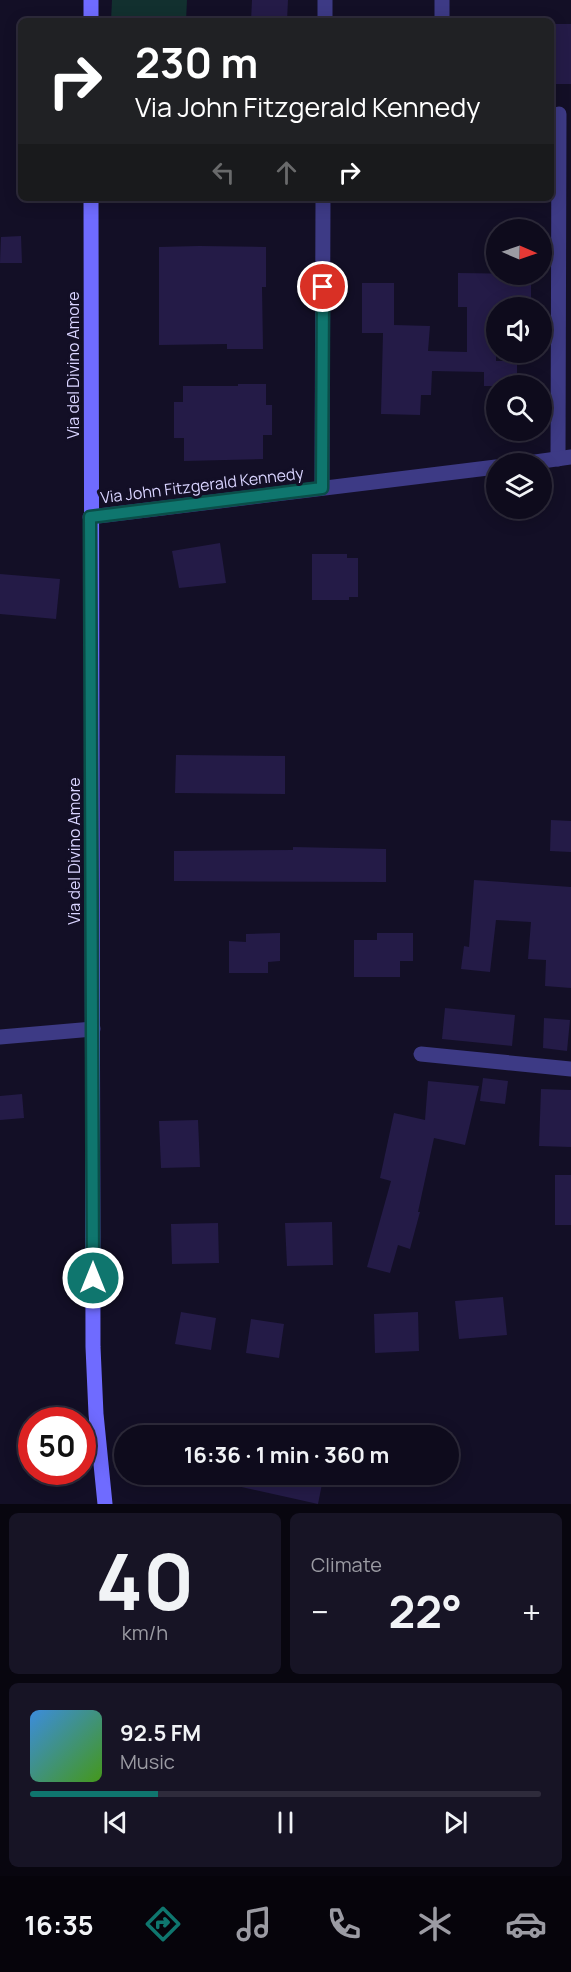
<!DOCTYPE html>
<meta charset="utf-8">
<style>
:root{--surface:#0e0b1c;--page:#171425;--text:#f1f3f6;--muted:#9b9ba3;--line:#2e2b3b;--accent:#0f766e}
body{margin:0;font-family:Manrope,sans-serif;background:var(--page);color:var(--text);height:100vh;display:flex;flex-direction:column;font-size:22px;white-space:nowrap}
*{box-sizing:border-box;margin:0}
p{font-size:20px;color:var(--muted)}
.icon{flex:none;width:33px;height:33px;fill:none;stroke:currentColor;stroke-width:2;stroke-linecap:round;stroke-linejoin:round}
.map{position:relative;height:1504px;overflow:hidden}
.panel{display:flex;flex-direction:column;gap:9px;padding:9px;background:#08060f;flex:1}
.panel>*{flex:none}
.banner{position:absolute;left:18px;top:18px;width:536px;height:183px;border-radius:9px;box-shadow:0 3px 15px #0003,0 0 0 2px var(--line);background:#202124;color:#fff;overflow:hidden}
.needle{width:39px;rotate:92deg}
.tools{position:absolute;left:486px;top:219px;display:grid;gap:12px}
.tools a{display:grid;place-items:center;width:66px;height:66px;border-radius:50%;background:var(--surface);box-shadow:0 3px 15px #0003,0 0 0 2px var(--line);font-size:30px}
.speed{position:absolute;left:18px;top:1407px;display:flex;gap:12px;font-size:30px;font-weight:700;text-align:center}
.speed>*{display:grid;place-content:center;width:78px;height:78px;border-radius:50%;background:var(--surface);box-shadow:0 3px 15px #0003,0 0 0 2px var(--line);line-height:1}
.speed .limit{border:9px solid #d22;background:#fff;color:#111}
.pin{position:absolute;display:grid;place-items:center;width:51px;height:51px;color:#fff;margin:-26px;border:3px solid #fff;border-radius:50%;box-shadow:0 2px 6px #0007}
.me{position:absolute;width:66px;margin:-33px;rotate:0deg;stroke-linejoin:round;filter:drop-shadow(0 0 4px #0008)}
.turn{display:flex;align-items:center;gap:21px;height:126px;padding:0 18px;font-size:27px}
.turn .icon{width:78px;height:78px;stroke-width:2.5}
.turn b{display:block;font-size:42px;line-height:51px}
.lanes{display:flex;align-items:center;height:57px;padding:0 18px;background:#0003;justify-content:center;gap:30px;direction:ltr}
.lanes .off{opacity:.35}
.big{font-size:45px;font-weight:700;line-height:1.1}
.panel .widget{flex:1;display:flex;flex-direction:column;justify-content:center;gap:9px;min-width:0;padding:0 21px;border-radius:9px;background:var(--page)}
.panel .dial{align-items:center;gap:0}
.dial b{font-size:78px;line-height:1}
.song{display:flex;align-items:center;gap:18px}
.cover{width:72px;height:72px;border-radius:9px;background:linear-gradient(135deg,hsl(210 70% 55%),hsl(100 70% 35%))}
.played{height:6px;border-radius:3px;background:linear-gradient(90deg,var(--accent) 25%,var(--line) 25%)}
.keys{display:flex;justify-content:space-around;direction:ltr}
.heat{display:flex;justify-content:space-between;align-items:center;font-size:33px;direction:ltr}
.panel .tiles{flex:1;display:grid;gap:9px;grid-template-columns:1fr 1fr}
.widget:last-child{grid-column:span 2}
.trip{position:absolute;left:114px;top:1425px;width:345px;height:60px;border-radius:30px;background:var(--surface);box-shadow:0 3px 15px #0003,0 0 0 2px var(--line);font-weight:700;line-height:60px;text-align:center}
.dock{display:flex;height:96px;justify-content:space-around;align-items:center;background:#06040b;color:var(--muted)}
.dock .icon{width:42px;height:42px}
.dock .current{color:var(--accent)}
.dock b{font-size:27px;color:var(--text)}
.map>svg:first-child{display:block}
.green{fill:#12302f}
.building{fill:#241b47}
.lines{fill:none;stroke-linecap:round;stroke-linejoin:round}
.minor{stroke:#3d3a85;stroke-width:15}
.secondary{stroke:#6f6bff;stroke-width:15}
.route-casing{stroke:#0a4d48;stroke-width:15}
.route{stroke:#0f766e;stroke-width:10}
.labels{text-anchor:middle;stroke-width:6;stroke-linejoin:round;paint-order:stroke}
.street-label{font-size:16px;fill:#d9d4ff;stroke:#130f26}
</style>
<div class="map">
<svg width="571" height="1504" viewBox="0 0 571 1504">
<rect width="100%" height="100%" fill="#130f26"/>
<!-- green -->
<polygon class="green" points="112,0 187,0 186,21 111,21"/>
<!-- building -->
<g class="building">
<polygon points="252,0 288,0 287,21 251,21"/>
<rect x="550" y="24" width="21" height="60"/>
<polygon points="21,236 22,263 0,263 1,237"/>
<polygon points="199,246 266,247 266,287 262,287 263,349 227,349 227,344 159,345 159,247"/>
<polygon points="458,273 531,274 531,305 523,305 523,308 496,308 496,361 517,361 517,386 484,386 484,372 432,371 431,395 421,395 420,415 381,414 383,333 362,333 362,283 394,283 394,325 430,326 428,351 467,352 467,307 458,307"/>
<polygon points="238,384 266,384 266,405 272,405 272,435 263,435 263,459 184,461 184,438 174,438 174,402 183,402 183,386 238,386"/>
<polygon points="220,543 226,583 179,588 172,551"/>
<polygon points="312,554 347,554 347,558 358,558 358,597 349,597 349,600 312,600"/>
<polygon points="0,574 60,579 56,619 0,614"/>
<polygon points="176,755 285,756 285,794 175,793"/>
<polygon points="551,820 571,821 571,852 550,851"/>
<polygon points="293,847 386,849 386,882 174,881 174,851 293,850"/>
<polygon points="474,880 571,887 571,988 545,986 546,960 528,959 531,922 496,920 490,972 461,969 464,946 469,947"/>
<polygon points="280,933 280,961 268,962 268,973 229,973 229,941 246,942 246,934"/>
<polygon points="377,933 413,933 413,961 400,961 400,977 354,977 354,940 377,940"/>
<polygon points="445,1008 515,1015 512,1046 442,1039"/>
<polygon points="544,1018 570,1020 567,1051 543,1048"/>
<polygon points="483,1078 508,1081 505,1104 480,1101"/>
<polygon points="428,1081 479,1086 465,1145 434,1138 418,1212 420,1212 410,1249 398,1245 390,1273 367,1267 391,1181 380,1178 394,1113 425,1120"/>
<polygon points="541,1089 571,1090 571,1147 539,1146"/>
<polygon points="22,1094 24,1118 0,1120 0,1096"/>
<polygon points="198,1120 200,1167 161,1168 159,1121"/>
<rect x="555" y="1175" width="16" height="50"/>
<polygon points="332,1222 333,1265 287,1266 285,1223"/>
<polygon points="218,1223 219,1263 172,1264 171,1224"/>
<polygon points="503,1297 507,1335 459,1339 455,1301"/>
<polygon points="181,1312 216,1318 211,1350 175,1344"/>
<polygon points="418,1312 419,1351 375,1353 374,1314"/>
<polygon points="251,1319 284,1324 279,1358 246,1353"/>
<polygon points="220,1474 324,1474 318,1504 219,1482"/>
</g>
<g class="lines">
<!-- minor -->
<g class="minor">
<polyline points="325,21 325,0"/>
<polyline points="442,21 442,0"/>
<polyline points="558,459 559,114"/>
<polyline points="521,464 571,457"/>
<polyline points="322,488 323,198"/>
<polyline points="90,517 496,467"/>
<polyline points="0,1037 93,1029"/>
<polyline points="421,1054 571,1069"/>
</g>
<!-- secondary -->
<g class="secondary">
<polyline points="91,0 91,21"/>
<polyline points="91,198 93,1347 96,1414 105,1504"/>
</g>
</g>
<g class="lines">
<!-- route casing -->
<g class="route-casing">
<polyline id="route" points="93,1278 90,517 322,488 323,287"/>
</g>
<!-- route -->
<use href="#route" class="route"/>
</g>
<g class="labels">
<!-- street labels -->
<g class="street-label">
<text transform="translate(73 365) rotate(-90)" y="6">Via del Divino Amore</text>
<text transform="translate(202 485) rotate(-7)" y="6">Via John Fitzgerald Kennedy</text>
<text transform="translate(74 851) rotate(-90)" y="6">Via del Divino Amore</text>
</g>
</g>
</svg>
<div class="tools">
<a><svg class="needle" viewBox="-14 -14 28 28"><path d="M0-13l5 13h-10z" fill="#e53935"/><path d="M0 13l5-13h-10z" fill="#9b9ba3"/></svg></a>
<a><svg class="icon" aria-label="sound" viewBox="0 0 24 24"><path d="M4 9h4l5-4v14l-5-4H4zM17 9q2 3 0 6"/></svg></a>
<a><svg class="icon" aria-label="search" viewBox="0 0 24 24"><circle cx="10" cy="10" r="6"/><path d="M15 15l6 6"/></svg></a>
<a><svg class="icon" aria-label="layers" viewBox="0 0 24 24"><path d="M12 4l9 5-9 5-9-5zM3 14l9 5 9-5"/></svg></a>
</div>
<div class="speed"><div class="limit">50</div></div>
<div class="pin" style="left:323px;top:287px;background:#d93025"><svg class="icon" aria-label="arrive" viewBox="0 0 24 24"><path d="M6 21V4h12l-3 4 3 4H6"/></svg></div>
<svg class="me" style="left:93px;top:1278px" viewBox="-20 -20 40 40"><circle r="17" fill="#0f766e" stroke="#fff" stroke-width="3"/><path d="M0-11L8 9 0 5-8 9z" fill="#fff"/></svg>
<div class="trip">16:36 · 1 min · 360 m</div>
<div class="banner">
<div class="turn"><svg class="icon" aria-label="right" viewBox="0 0 24 24"><path d="M7 20v-9h11M14 6l5 5-5 5"/></svg><div><b>230 m</b>Via John Fitzgerald Kennedy</div></div>
<div class="lanes"><svg class="icon off" aria-label="left" viewBox="0 0 24 24"><path d="M17 20v-9H6M10 6l-5 5 5 5"/></svg><svg class="icon off" aria-label="ahead" viewBox="0 0 24 24"><path d="M12 20V5M6 11l6-6 6 6"/></svg><svg class="icon" aria-label="right" viewBox="0 0 24 24"><path d="M7 20v-9h11M14 6l5 5-5 5"/></svg></div>
</div>
</div>
<section class="panel">
<div class="tiles">
<div class="widget dial"><b>40</b><p>km/h</p></div>
<div class="widget"><p>Climate</p>
<div class="heat"><a>−</a><b class="big">22°</b><a>+</a></div>
</div>
<div class="widget">
<div class="song"><i class="cover"></i><div><b>92.5 FM</b><p>Music</p></div></div>
<div class="played"></div>
<div class="keys"><svg class="icon" aria-label="previous" viewBox="0 0 24 24"><path d="M18 5L8 12l10 7zM5 5v14"/></svg><svg class="icon" aria-label="pause" viewBox="0 0 24 24"><path d="M8 5v14M16 5v14"/></svg><svg class="icon" aria-label="next" viewBox="0 0 24 24"><path d="M6 5l10 7-10 7zM19 5v14"/></svg></div>
</div>
</div>
</section>
<nav class="dock">
<b>16:35</b>
<svg class="icon current" aria-label="directions" viewBox="0 0 24 24"><path d="M12 3l9 9-9 9-9-9zM9 14v-3h6M13 9l2 2-2 2"/></svg>
<svg class="icon" aria-label="music" viewBox="0 0 24 24"><path d="M9 18V5l10-2v13"/><circle cx="6" cy="18" r="3"/><circle cx="16" cy="16" r="3"/></svg>
<svg class="icon" aria-label="phone" viewBox="0 0 24 24"><path d="M5 4h4l2 5-3 2q2 4 5 5l2-3 5 2v4C11 20 4 13 5 4z"/></svg>
<svg class="icon" aria-label="climate" viewBox="0 0 24 24"><path d="M12 3v18M4 7l16 10M4 17L20 7"/></svg>
<svg class="icon" aria-label="car" viewBox="0 0 24 24"><path d="M5 17H2v-5l4-1 3-4h7l3 4 3 1v5h-3M9 17h6M6 11h13"/><circle cx="7" cy="17" r="2"/><circle cx="17" cy="17" r="2"/></svg>
</nav>
